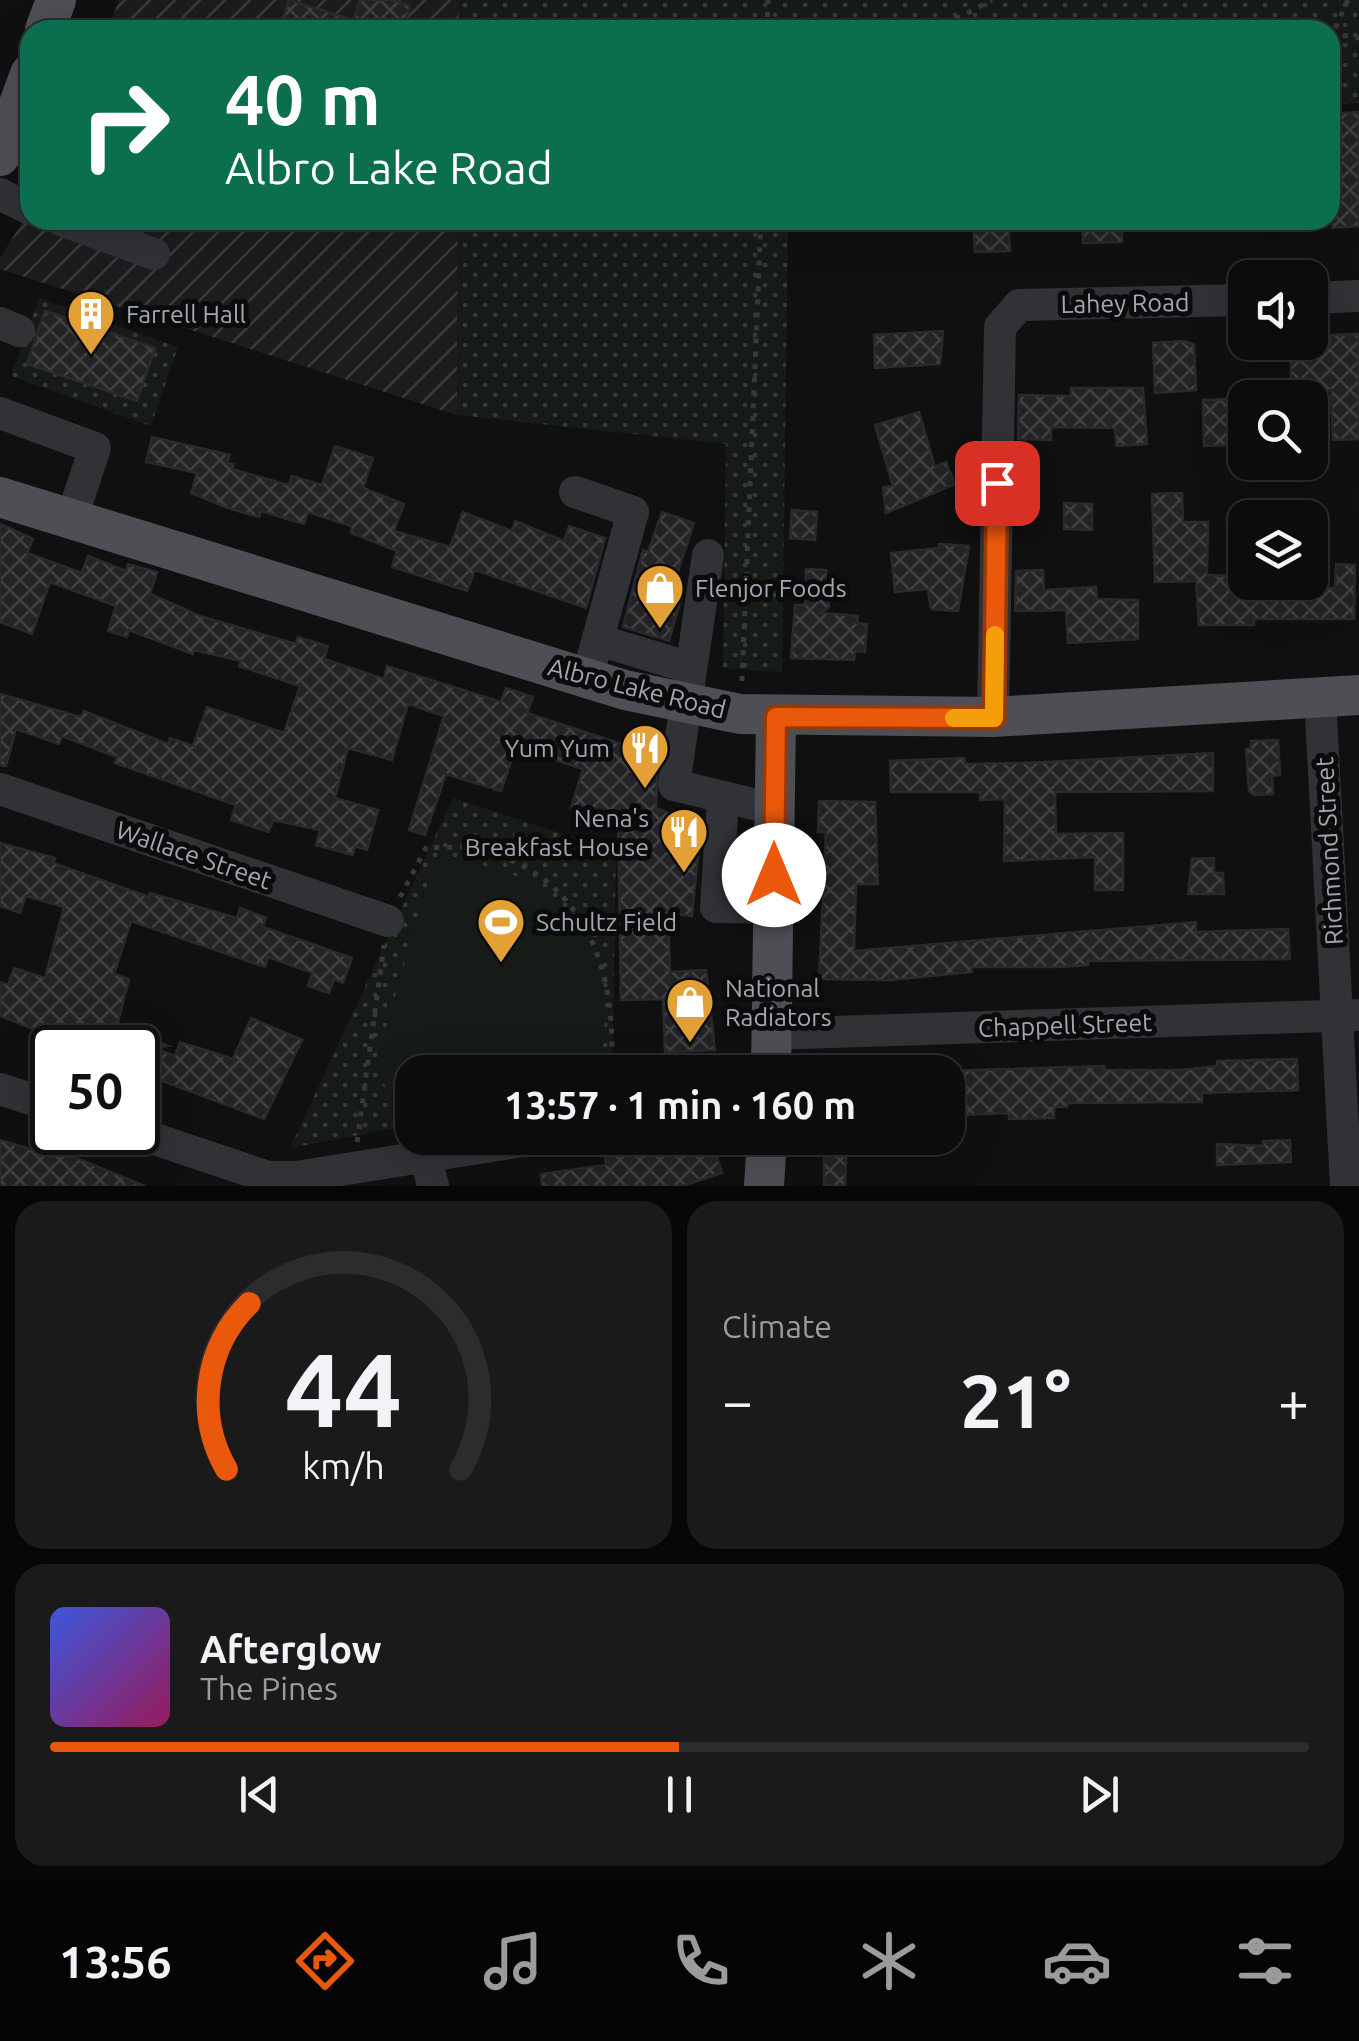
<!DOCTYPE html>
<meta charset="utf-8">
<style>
:root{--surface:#0c0c0d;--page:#1a1a1b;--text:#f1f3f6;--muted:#9a9b9d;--line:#2c2c2e;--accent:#ea580c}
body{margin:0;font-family:Ubuntu,sans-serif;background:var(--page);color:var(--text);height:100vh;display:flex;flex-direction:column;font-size:38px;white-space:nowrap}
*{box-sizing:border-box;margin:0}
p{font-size:32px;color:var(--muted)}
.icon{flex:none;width:55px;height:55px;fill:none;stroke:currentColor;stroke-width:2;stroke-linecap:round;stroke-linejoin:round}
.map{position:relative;height:1186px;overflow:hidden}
.sheet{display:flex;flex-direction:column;gap:15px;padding:15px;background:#070707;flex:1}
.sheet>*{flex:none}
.top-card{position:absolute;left:20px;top:20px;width:1320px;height:210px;border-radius:30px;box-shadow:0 10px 40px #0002,0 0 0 2px var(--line);background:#0b6e4f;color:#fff;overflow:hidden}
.tools{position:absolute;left:1228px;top:260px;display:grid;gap:20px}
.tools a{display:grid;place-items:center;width:100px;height:100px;border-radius:20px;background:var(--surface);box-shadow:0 10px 40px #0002,0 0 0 2px var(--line);font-size:50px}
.speed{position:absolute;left:30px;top:1025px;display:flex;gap:20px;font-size:50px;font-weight:700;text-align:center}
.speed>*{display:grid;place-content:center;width:130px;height:130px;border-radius:50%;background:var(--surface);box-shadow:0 10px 40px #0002,0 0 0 2px var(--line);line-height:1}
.speed .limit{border:5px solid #111;border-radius:15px;background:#fff;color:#111}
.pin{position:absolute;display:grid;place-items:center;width:85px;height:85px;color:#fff;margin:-42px;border-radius:20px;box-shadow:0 5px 15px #0006}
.me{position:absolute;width:110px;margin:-55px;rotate:0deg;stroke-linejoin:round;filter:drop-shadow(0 0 8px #0008)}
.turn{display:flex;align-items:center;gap:35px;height:210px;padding:0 40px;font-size:45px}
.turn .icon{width:130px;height:130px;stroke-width:2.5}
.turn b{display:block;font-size:70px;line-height:85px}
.big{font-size:75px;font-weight:700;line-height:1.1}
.sheet .card{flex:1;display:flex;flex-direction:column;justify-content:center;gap:15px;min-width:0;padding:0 35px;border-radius:30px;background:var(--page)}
.sheet .dial{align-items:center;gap:0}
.dial svg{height:260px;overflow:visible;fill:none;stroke:var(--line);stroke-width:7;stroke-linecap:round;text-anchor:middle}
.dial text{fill:var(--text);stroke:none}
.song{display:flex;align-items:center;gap:30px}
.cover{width:120px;height:120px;border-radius:15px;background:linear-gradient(135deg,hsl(230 70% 55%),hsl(330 70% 35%))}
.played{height:10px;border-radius:5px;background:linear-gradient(90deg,var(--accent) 50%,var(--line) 50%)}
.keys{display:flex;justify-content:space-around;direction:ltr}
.heat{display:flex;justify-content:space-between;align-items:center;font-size:55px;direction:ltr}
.sheet .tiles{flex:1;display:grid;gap:15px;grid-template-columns:1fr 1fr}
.card:last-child{grid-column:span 2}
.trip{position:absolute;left:395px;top:1055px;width:570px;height:100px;border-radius:30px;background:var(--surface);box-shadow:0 10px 40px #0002,0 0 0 2px var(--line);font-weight:700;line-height:100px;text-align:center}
.tabs{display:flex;height:160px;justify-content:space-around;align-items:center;background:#050505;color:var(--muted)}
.tabs .icon{width:70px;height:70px}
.tabs .current{color:var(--accent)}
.tabs b{font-size:45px;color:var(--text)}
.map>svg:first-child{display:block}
.industrial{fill:url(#industrial-furrows)}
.grass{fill:url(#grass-dots)}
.pitch{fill:#171b17}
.building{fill:url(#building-cross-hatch);stroke:#2a2a2d;stroke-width:2.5}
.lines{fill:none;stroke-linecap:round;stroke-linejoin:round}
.path{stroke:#37393d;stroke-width:5;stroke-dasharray:5 8;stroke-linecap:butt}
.minor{stroke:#313236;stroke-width:32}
.major{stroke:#4d4f55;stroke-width:40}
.route-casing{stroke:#983908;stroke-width:25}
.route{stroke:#ea580c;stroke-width:18}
.slow{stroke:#f59e0b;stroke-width:18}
.labels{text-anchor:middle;stroke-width:10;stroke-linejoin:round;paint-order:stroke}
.street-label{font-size:25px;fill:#a2a7b1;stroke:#0b0b0c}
.poi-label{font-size:25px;fill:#a2a7b1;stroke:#0b0b0c;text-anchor:start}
</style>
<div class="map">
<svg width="1359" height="1186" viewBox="0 0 1359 1186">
<defs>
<pattern id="industrial-furrows" width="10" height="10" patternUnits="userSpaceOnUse" patternTransform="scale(2.5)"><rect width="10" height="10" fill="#1c1c1e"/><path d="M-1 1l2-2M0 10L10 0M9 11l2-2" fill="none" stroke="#3a3a3c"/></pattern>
<pattern id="grass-dots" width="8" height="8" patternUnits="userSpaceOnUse" patternTransform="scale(2.5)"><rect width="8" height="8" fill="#171b17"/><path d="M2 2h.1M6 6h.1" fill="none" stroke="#363936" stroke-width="1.8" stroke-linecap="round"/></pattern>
<pattern id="building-cross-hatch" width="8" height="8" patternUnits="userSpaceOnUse" patternTransform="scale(2.5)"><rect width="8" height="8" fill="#232325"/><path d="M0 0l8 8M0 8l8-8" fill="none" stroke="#404042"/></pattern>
</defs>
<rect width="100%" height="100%" fill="#101011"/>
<!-- industrial -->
<g class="industrial">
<polygon points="119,0 459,0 459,30 108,30"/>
<polygon points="30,210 30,220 458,220 457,415 0,269 0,258"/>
</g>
<!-- grass -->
<g class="grass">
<polygon points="459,0 1359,0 1359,103 1330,104 1330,30 459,30"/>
<polygon points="458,220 788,220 782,672 723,668 726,444 457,415"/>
<polygon points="39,298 178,347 151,426 11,376"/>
<polygon points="453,798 616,851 612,1072 412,1072 412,1125 290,1148"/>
</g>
<!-- pitch -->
<path class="pitch" d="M435 860C514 861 593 901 604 987 608 1015 602 1045 598 1072H412V1100L393 1098 374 1068Z"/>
<!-- building -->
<g class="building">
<polygon points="289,0 353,20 360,0 393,0 410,6 402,30 279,30"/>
<polygon points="1359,112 1359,226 1332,228 1330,114"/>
<polygon points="973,220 1008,220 1010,251 975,252"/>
<polygon points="1082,220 1122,220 1122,242 1083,243"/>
<polygon points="45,311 155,348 137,401 27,364"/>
<polygon points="943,331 940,364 875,368 874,335"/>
<polygon points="1359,334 1359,439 1333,440 1331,390 1291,390 1291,348 1330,348 1330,335"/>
<polygon points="1183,341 1194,344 1196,390 1155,393 1153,343"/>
<polygon points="1071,388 1143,388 1147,444 1116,446 1115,428 1051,427 1051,440 1018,439 1019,395 1071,396"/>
<polygon points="1230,399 1231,445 1204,446 1203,400"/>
<polygon points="919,412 935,467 946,462 955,484 886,513 883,487 893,486 875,425"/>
<polygon points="152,437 230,455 227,463 234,464 232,469 289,485 292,476 322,485 335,446 373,458 363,488 404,504 394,531 450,547 463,512 512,531 515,521 564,541 569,526 605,538 586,608 475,570 467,591 392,567 397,551 351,533 351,526 308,512 304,524 261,511 259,517 228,508 191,493 197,473 146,462"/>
<polygon points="1182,493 1183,522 1208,522 1207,575 1245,576 1245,582 1261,587 1327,588 1335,588 1336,564 1355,565 1354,619 1254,619 1254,625 1199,625 1196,581 1155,582 1152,494"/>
<polygon points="1064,503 1092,504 1092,530 1064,529"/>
<polygon points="792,510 817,512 815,540 790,538"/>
<polygon points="662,512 694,523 670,595 681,599 669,641 623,627 643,550 648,552"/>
<polygon points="0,524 33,539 27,553 82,573 88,556 126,571 128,564 157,572 150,594 200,616 296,644 298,637 328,646 324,659 384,679 387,666 501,702 506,688 533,697 527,713 658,756 656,808 701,826 692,916 668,913 670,972 706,970 715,1050 665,1052 663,999 621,1000 618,822 571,808 583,769 516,747 501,791 446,774 425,835 409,830 444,716 408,704 392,760 348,748 335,798 378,810 367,850 355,846 353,855 316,845 320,830 273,820 269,832 231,820 236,805 115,763 117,757 62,736 59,744 16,729 6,766 0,765 0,694 81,717 84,711 168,744 170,738 193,746 207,707 284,733 300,686 239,666 241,661 194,650 193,654 129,630 127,637 108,631 116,606 50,582 32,634 0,622"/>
<polygon points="939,544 969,546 958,611 931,609 928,589 895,592 891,553 939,548"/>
<polygon points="806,569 826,570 829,607 822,613 858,616 857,623 867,624 865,652 855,651 854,660 791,658 795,605 805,605"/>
<polygon points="1043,570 1044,590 1096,587 1097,599 1138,600 1138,639 1068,643 1066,610 1015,611 1016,571"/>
<polygon points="1278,740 1280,775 1272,776 1273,794 1254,795 1249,791 1246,749 1251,749 1251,741"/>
<polygon points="1213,753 1213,791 1055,792 1056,834 1123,833 1123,890 1095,890 1095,857 1004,861 1005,799 980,800 980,792 891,792 890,761 964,758 965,764 1025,763"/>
<polygon points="819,801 875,802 878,884 856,884 854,951 1196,922 1196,932 1288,929 1290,959 1088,961 1088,965 1057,967 971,967 972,972 891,980 819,979 826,832 818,832"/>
<polygon points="0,843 55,858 53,863 149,897 150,893 237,918 240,908 266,918 263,927 352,958 343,983 334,979 329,993 308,986 313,973 268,957 265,967 131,921 114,974 129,979 117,1026 168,1046 153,1048 175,1056 180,1042 233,1059 251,1018 302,1040 264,1119 138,1072 138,1048 66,1048 67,1042 0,1016 0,982 8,985 14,968 45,978 64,907 26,896 20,913 0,906"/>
<polygon points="1214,858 1214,873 1223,873 1224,894 1188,894 1192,859"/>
<polygon points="1297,1059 1298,1090 1202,1093 1202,1102 1067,1103 1067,1107 1054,1107 1054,1118 1009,1119 1009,1113 963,1115 962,1102 948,1102 948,1071 1104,1066 1104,1070 1181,1070 1217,1066 1217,1061"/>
<polygon points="694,1138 711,1138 722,1173 682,1186 542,1186 541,1174 606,1165 605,1153 639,1151"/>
<polygon points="824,1138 847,1138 845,1186 824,1186"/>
<polygon points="0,1140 33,1150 37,1142 145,1186 0,1186"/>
<polygon points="1290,1140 1291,1162 1217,1165 1217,1144 1263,1146 1263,1141"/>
</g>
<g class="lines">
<!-- path -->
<g class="path">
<polyline points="767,30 768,0"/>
<polyline points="918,30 962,16 992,0"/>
<polyline points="1266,30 1292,20 1323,30"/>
<polyline points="1330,33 1359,38"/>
<polyline points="1330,40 1348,0"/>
<polyline points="742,681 761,220"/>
<path d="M400 897 427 846C442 850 457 845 472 848 585 871 618 970 611 1072"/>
<polyline points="357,1142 384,945"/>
</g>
<!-- minor -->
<g class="minor">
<polyline points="0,194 30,209"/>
<polyline points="61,220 154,254"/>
<polyline points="1310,298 1359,296"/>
<polyline points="0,323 19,331"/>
<polyline points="0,413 95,448 71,520"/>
<polyline points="575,492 633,512 587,678"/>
<polyline points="708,555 674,785 774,809"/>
<polyline points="598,640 691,668"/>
<polyline points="1320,696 1346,1186"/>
<polyline points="993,717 1000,327 1019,305 1245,300"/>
<polyline points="0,789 388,921"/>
<polyline points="723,800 716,907 775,908"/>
<polyline points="772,1034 1359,1015"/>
<polyline points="0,1089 52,1106"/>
<polyline points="134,1132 268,1177 296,1177 542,1138"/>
<polyline points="425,1154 433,1186"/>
</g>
<!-- major -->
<g class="major">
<polyline points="45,30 56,0"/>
<polyline points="0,156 30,74"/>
<polyline points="0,497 625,690 740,714 993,717 1359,695"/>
<polyline points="771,1072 776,717"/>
<polyline points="764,1186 767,1138"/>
</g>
</g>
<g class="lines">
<!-- route casing -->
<g class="route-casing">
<polyline id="route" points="774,875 776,717 994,718 997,483"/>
</g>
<!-- route -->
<use href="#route" class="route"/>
<!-- slow -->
<polyline class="slow" points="954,718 994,718 995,635"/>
</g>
<!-- icons -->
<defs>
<g id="building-pin" transform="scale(2.5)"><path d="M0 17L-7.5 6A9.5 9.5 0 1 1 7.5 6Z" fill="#e3a037" stroke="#0b0b0c"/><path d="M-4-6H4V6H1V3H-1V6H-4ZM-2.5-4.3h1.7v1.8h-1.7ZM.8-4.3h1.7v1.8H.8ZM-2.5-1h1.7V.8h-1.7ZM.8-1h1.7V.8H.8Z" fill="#fff"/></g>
<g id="shop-pin" transform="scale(2.5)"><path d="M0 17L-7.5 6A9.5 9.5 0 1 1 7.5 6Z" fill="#e3a037" stroke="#0b0b0c"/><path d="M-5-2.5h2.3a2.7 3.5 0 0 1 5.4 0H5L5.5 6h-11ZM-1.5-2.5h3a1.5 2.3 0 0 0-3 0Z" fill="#fff"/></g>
<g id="restaurant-pin" transform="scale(2.5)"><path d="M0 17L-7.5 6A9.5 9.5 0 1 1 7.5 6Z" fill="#e3a037" stroke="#0b0b0c"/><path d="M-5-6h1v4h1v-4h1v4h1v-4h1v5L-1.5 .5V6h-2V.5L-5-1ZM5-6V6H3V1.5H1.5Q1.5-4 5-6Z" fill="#fff"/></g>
<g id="stadium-pin" transform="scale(2.5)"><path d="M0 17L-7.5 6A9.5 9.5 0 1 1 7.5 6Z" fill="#e3a037" stroke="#0b0b0c"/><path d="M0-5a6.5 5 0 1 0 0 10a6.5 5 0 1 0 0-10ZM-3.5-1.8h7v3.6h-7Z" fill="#fff"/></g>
</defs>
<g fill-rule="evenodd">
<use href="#building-pin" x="91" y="314"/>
<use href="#shop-pin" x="660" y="588"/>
<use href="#restaurant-pin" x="645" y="748"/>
<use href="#restaurant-pin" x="684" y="832"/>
<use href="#stadium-pin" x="501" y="922"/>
<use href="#shop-pin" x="690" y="1002"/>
</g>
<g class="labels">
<!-- street labels -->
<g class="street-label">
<text transform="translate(1125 303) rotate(-1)" y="9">Lahey Road</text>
<text transform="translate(637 688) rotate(14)" y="9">Albro Lake Road</text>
<text transform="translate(1329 851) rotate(-93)" y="9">Richmond Street</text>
<text transform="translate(194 855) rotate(19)" y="9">Wallace Street</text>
<text transform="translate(1065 1025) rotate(-2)" y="9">Chappell Street</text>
</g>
<!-- poi labels -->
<g class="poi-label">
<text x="126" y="323">Farrell Hall</text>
<text x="695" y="597">Flenjor Foods</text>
<text x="610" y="757" text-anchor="end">Yum Yum</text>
<text x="649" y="827" text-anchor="end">Nena's<tspan x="649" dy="29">Breakfast House</tspan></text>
<text x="536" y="931">Schultz Field</text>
<text x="725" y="997">National<tspan x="725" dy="29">Radiators</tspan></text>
</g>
</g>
</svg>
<div class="tools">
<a><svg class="icon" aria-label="sound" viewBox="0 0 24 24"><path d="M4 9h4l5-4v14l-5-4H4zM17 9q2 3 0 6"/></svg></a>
<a><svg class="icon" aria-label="search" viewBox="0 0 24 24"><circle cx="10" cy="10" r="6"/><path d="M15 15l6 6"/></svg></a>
<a><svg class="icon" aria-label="layers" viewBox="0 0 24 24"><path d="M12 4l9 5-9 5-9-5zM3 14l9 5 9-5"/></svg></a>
</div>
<div class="speed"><div class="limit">50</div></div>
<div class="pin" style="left:997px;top:483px;background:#d93025"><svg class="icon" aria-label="arrive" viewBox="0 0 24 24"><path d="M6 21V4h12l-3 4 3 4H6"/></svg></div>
<svg class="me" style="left:774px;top:875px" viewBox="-20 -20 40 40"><circle r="19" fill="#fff"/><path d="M0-13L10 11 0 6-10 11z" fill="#ea580c"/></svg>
<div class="trip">13:57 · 1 min · 160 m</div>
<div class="top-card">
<div class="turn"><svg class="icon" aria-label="right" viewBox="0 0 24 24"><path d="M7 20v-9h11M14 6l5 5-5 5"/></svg><div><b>40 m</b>Albro Lake Road</div></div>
</div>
</div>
<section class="sheet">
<div class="tiles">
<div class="card dial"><svg viewBox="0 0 100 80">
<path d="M14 69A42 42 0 1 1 86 69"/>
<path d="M14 69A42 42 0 0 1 21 18" stroke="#ea580c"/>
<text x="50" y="56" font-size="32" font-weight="700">44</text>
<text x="50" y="72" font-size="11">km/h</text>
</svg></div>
<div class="card"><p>Climate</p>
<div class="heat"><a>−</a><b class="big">21°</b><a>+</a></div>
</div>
<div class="card">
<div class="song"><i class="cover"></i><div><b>Afterglow</b><p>The Pines</p></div></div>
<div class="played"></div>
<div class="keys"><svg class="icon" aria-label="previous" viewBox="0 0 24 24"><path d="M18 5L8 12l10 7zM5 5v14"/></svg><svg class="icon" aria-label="pause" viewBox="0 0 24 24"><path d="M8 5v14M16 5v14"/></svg><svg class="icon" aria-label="next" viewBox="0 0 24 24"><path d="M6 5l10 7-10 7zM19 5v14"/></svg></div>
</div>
</div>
</section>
<nav class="tabs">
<b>13:56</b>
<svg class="icon current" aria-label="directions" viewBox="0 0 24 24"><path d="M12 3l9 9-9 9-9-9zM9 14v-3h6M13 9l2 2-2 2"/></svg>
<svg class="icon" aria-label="music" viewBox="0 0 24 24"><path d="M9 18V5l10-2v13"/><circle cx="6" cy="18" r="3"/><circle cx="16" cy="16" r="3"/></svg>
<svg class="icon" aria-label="phone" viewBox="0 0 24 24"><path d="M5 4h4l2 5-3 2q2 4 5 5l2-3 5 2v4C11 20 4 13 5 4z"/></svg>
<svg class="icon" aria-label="climate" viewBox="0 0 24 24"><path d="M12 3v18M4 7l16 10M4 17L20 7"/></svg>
<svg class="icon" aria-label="car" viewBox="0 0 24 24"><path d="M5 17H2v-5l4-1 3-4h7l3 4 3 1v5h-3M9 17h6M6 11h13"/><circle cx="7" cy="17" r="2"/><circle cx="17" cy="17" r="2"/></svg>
<svg class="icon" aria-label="filters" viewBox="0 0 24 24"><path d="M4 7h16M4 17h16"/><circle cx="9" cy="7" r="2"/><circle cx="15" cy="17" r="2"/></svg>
</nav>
